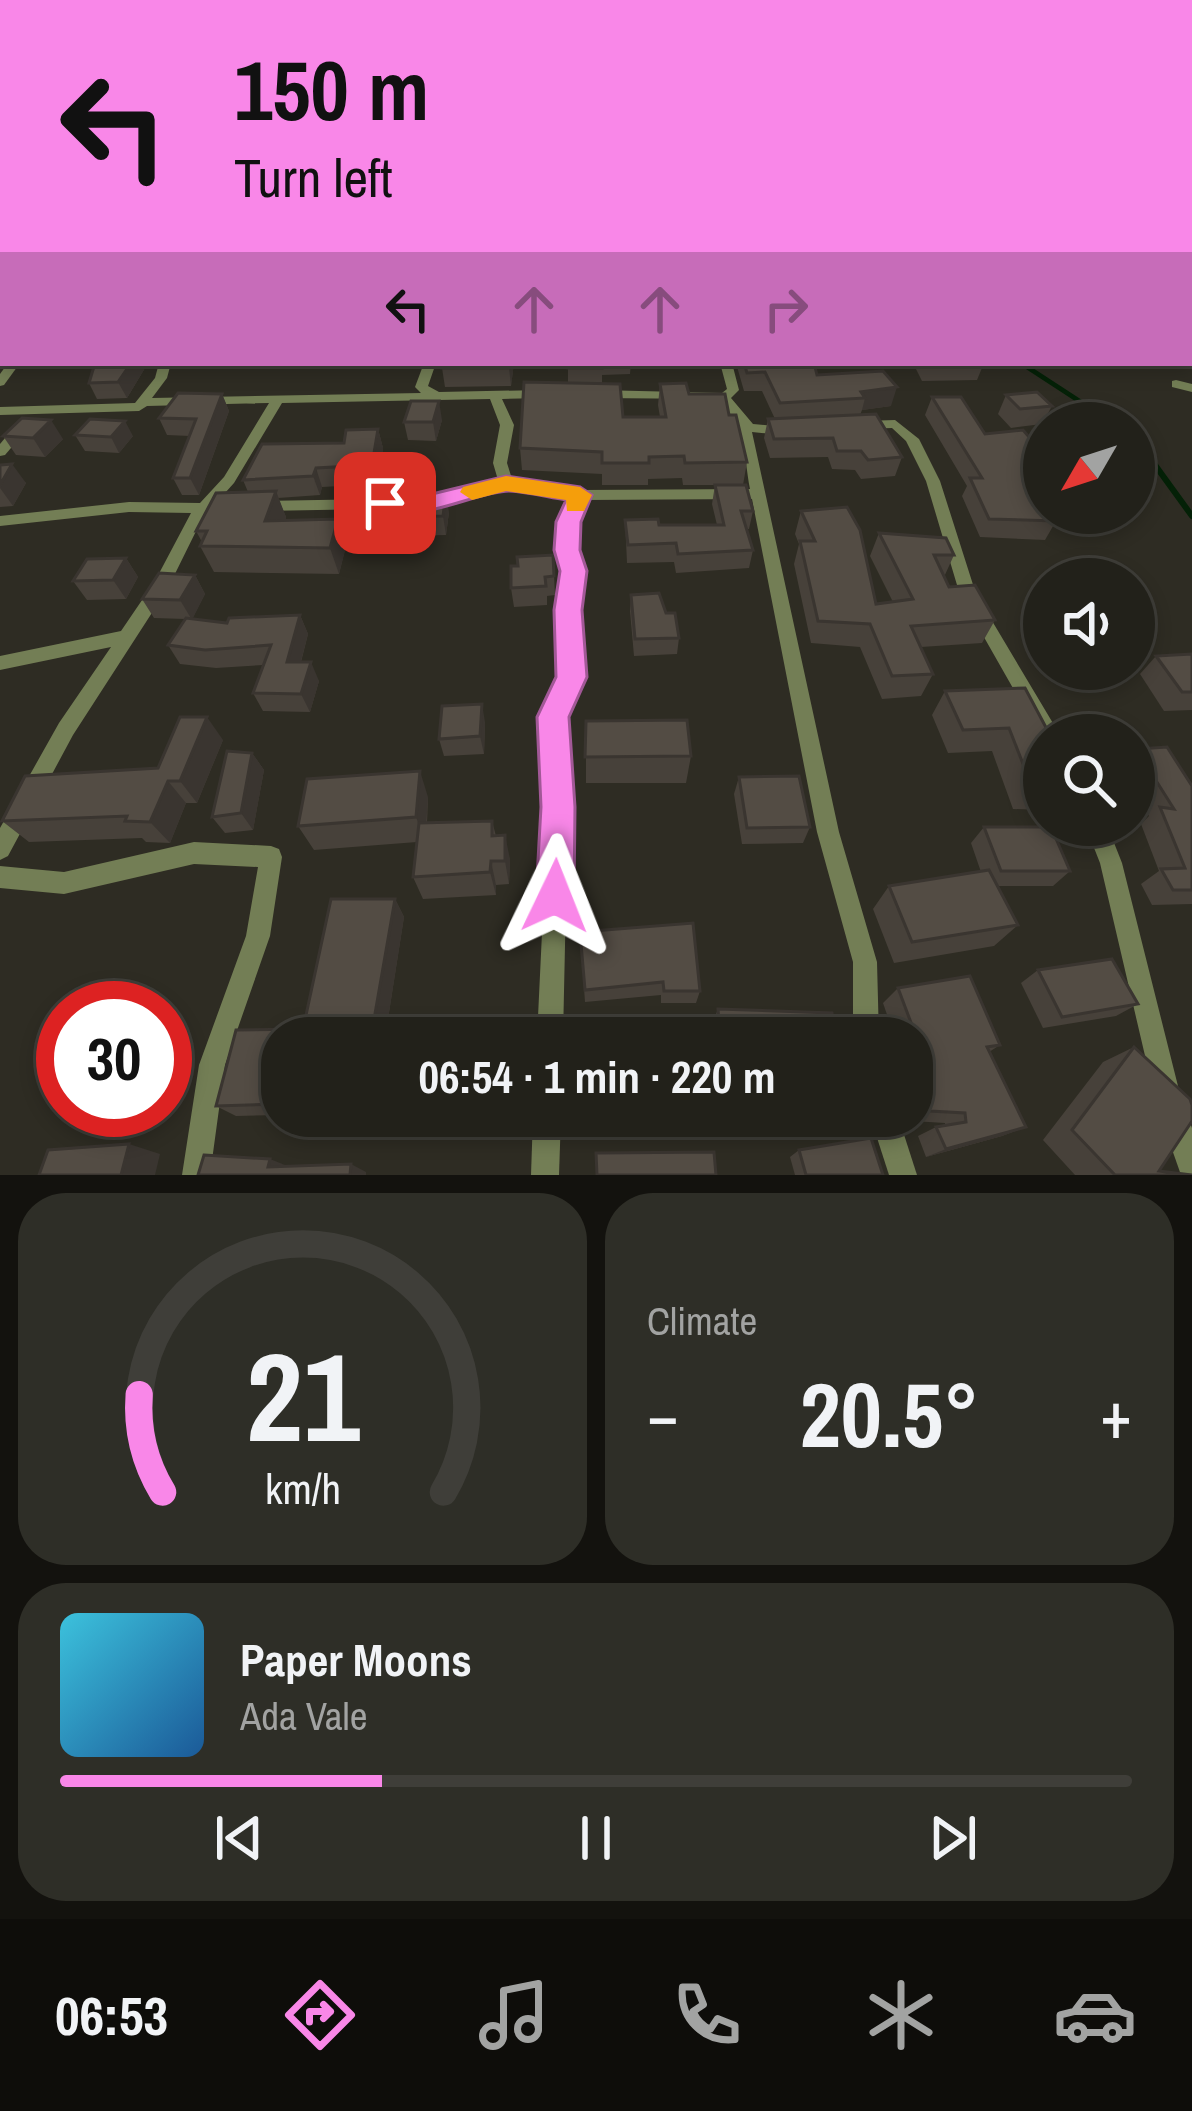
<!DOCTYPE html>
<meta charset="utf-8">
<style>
:root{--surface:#22211a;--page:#2e2e27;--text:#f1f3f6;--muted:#a2a3a2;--line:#3f3e39;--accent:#f987e8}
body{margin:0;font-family:"Archivo Narrow",sans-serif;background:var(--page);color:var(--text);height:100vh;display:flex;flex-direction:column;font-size:45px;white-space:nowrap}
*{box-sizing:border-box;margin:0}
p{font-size:39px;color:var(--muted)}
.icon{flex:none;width:66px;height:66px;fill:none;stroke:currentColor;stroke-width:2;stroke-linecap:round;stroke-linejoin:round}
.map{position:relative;height:1175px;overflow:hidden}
.sheet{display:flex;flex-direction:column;gap:18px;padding:18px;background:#13120e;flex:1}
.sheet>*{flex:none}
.banner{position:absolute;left:0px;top:0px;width:1194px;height:366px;box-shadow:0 6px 18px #0003,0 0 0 3px var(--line);background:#f987e8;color:#111;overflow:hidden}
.needle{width:78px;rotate:231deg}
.buttons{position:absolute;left:1023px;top:402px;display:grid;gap:24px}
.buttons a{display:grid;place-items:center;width:132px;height:132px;border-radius:50%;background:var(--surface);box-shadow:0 6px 18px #0003,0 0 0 3px var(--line);font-size:60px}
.speed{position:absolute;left:36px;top:981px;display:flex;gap:24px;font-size:60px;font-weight:700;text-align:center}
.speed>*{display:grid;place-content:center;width:156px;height:156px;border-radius:50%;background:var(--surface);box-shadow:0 6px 18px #0003,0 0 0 3px var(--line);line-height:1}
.speed .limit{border:18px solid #d22;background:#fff;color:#111}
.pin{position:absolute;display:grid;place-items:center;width:102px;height:102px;color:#fff;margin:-51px;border-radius:24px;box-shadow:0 6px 18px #0006}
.me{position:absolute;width:132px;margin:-66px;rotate:2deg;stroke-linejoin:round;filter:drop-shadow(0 0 9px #0008)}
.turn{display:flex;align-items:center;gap:42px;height:252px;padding:0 36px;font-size:54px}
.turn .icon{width:156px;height:156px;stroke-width:2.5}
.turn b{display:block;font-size:84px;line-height:102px}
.lanes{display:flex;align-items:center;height:114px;padding:0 36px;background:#0003;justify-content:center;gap:60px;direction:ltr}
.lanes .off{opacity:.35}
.big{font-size:90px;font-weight:800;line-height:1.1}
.sheet .tile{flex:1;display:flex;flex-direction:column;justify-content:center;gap:18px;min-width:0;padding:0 42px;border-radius:48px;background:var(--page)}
.sheet .dial{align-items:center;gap:0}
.dial svg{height:312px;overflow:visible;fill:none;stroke:var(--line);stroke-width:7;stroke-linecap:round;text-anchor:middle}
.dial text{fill:var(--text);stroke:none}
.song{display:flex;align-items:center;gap:36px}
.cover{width:144px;height:144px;border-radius:18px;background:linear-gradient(135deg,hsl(190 70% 55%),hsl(210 70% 35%))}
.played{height:12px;border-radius:6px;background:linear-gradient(90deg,var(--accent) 30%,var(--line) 30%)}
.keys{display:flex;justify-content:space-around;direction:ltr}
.heat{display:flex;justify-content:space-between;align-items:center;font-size:66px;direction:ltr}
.sheet .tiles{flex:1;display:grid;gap:18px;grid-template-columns:1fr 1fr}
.tile:last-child{grid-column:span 2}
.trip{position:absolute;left:261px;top:1017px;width:672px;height:120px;border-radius:48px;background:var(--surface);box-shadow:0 6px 18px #0003,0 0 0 3px var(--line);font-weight:800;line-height:120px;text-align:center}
.tab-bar{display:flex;height:192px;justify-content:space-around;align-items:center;background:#0e0d0a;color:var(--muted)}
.tab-bar .icon{width:84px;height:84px}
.tab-bar .active{color:var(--accent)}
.tab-bar b{font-size:54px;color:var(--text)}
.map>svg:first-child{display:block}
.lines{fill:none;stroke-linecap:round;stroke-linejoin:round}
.stream-far1{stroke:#042107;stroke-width:4.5}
.stream{stroke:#042107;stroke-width:6}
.street{fill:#737e55;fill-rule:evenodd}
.wall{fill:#47413a}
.shaded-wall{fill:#3a3530}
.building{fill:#534c44;stroke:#3a3530;stroke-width:3}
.route{fill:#f987e8;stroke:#a25897;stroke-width:3}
.slow{fill:#f59e0b}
</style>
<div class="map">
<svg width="1192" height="1175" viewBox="0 0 1192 1175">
<rect width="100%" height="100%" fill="#2e2c23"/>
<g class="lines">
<!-- stream-far1 -->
<polyline class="stream-far1" points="1021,363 1113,423"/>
<!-- stream -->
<polyline class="stream" points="1134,436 1192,516"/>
<!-- street -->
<g class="street">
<rect x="1191" y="184" width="1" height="6"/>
<rect x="1191" y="268" width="1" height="7"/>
<rect x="0" y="335" width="3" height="6"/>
<polygon points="8,363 20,363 4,385 0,386 0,374"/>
<path d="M159 363H171L167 378 152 398 421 393 415 387 424 363H436L428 386 439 392 542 390 548 394 542 398 502 399 514 425 507 463 512 479 580 490 750 489C744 457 745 417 714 399L598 398 592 394 598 390 722 393 727 389 720 363H732L739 390 731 398 753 424 784 427 791 431 784 435 752 432 839 832 877 962 879 1038H853V962L817 832 752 499 585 500 576 522 575 551 582 571 576 610 581 677 563 717 568 807 563 1038H537L548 807 543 717 563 677 560 610 566 571 559 551 560 522 571 498 506 488 428 508 263 511 256 506 263 501 428 498 498 480 493 463 500 425 490 399 282 403 234 483 216 503 231 505 233 508 226 513H208L203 517 168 588 73 735 8 856 0 860V828L59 723 111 647 0 670V656L121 631 155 581 191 513 129 512 0 526V516L129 502 200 503 224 477 269 403 147 406 139 411 0 415V407L135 403 155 378Z"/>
<polygon points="1176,380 1192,384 1192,392 1172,387 1172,381"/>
<polygon points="895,420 919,439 940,481 976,594 1060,735 1044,735 1043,741 960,595 926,481 906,441 892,428 864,429 857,425 864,421"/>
<polygon points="21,424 28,428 5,455 0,456 0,444 16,425"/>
<polygon points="1085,825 1107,825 1122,863 1179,1090 1175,1099 1166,1103 1157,1099 1153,1090 1100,863"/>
<polygon points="194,842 271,846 279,849 282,857 270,936 225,1065 210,1175 182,1175 199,1065 246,936 258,867 194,864 64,894 0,888 0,866 64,872"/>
<polygon points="1176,1107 1186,1111 1192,1128 1192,1175 1181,1175 1162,1121 1166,1111"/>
<polygon points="533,1116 561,1116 559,1175 531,1175"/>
<polygon points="870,1116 898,1116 917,1175 889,1175"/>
</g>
</g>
<!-- wall -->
<g class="wall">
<polygon points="3,238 3,299 0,299 0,241"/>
<polygon points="1191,272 1192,272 1192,364 1184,363 1191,363"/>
<polygon points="95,363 143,363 145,368 127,398 97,399 89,383"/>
<polygon points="514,363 511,386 445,387 442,368"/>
<polygon points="568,363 631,363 630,374 602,375 602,384 623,417 660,417 658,405 660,384 689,394 729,415 747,462 743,485 683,485 682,478 648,479 648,485 602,485 602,474 522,470 520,448 568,383"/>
<polygon points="736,363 814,363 817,375 891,406 862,410 860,415 902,457 895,476 861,479 855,470 832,469 828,457 770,458 764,438 768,419 775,419 762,391 744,391"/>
<polygon points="913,363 984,363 977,380 922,381"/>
<polygon points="222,394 229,411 199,495 182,495 173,478 190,436 167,435 159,418"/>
<polygon points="1006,395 1052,406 1042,424 1011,428 998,414"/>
<polygon points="932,397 985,434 1044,454 1044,513 1056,513 1054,517 1056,521 1045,540 980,537 962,496 967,486 925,415"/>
<polygon points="442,420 436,441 408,440 404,422"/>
<polygon points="378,429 383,448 378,484 322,487 320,495 278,498 286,517 285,521 338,519 346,546 339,574 214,572 200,546 202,542 196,531 248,492 243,480"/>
<polygon points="75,435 133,436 119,453 85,451"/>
<polygon points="3,436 63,439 45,457 16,455"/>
<polygon points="0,465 26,483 13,506 0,507"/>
<polygon points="715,485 753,511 749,529 747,529 753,550 749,568 676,573 674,562 627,563 625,520 659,525 717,525 712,504"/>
<polygon points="801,511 876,604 893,602 870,556 879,533 954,555 944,577 949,587 995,620 982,643 921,647 933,674 921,696 882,699 860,647 811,643 794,564 799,544 795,534"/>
<polygon points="449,512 446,535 404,536 399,517"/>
<polygon points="553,555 555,595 547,596 547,605 514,607 511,588"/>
<polygon points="126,558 138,577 126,599 87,600 73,581"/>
<polygon points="195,575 205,594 192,619 227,623 300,615 308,634 301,662 319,681 310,712 263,711 253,693 263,665 216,668 180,664 168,645 185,619 154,618 142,599"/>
<polygon points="631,595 666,613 679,638 677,654 634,656 630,611"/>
<polygon points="1192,654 1192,710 1164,711 1140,674 1156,656"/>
<polygon points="945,691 1044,735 1044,810 1013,809 992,751 948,753 932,715"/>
<polygon points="586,721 691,756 686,783 586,783"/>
<polygon points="485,722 484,754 444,756 439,739"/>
<polygon points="223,740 197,803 186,803 170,843 146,842 142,838 29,842 2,821 158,768"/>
<polygon points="1136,749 1192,786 1192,904 1152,905 1141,884 1159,871 1141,824 1149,816 1134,792 1134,751"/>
<polygon points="252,753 264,770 253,830 225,833 212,817"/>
<polygon points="739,777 810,827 803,843 742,844 734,794"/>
<polygon points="428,797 427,823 492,821 496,836 510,859 509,884 496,885 496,895 423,899 413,877 417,842 314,850 298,826"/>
<polygon points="984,827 1070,871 1053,886 997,886 1018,925 994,946 894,963 873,909 889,886 981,872 971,843"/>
<polygon points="331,899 395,899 404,917 385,1038 282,1038 282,1115 236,1116 216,1106 236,1030 303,1029"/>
<polygon points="580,932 700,991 696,1003 661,1003 661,995 585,1002"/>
<polygon points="1038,970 1138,1004 1116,1016 1043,1028 1021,983"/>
<polygon points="898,988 1000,1045 989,1052 1026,1127 1002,1136 926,1157 918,1136 936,1127 945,1125 945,1123 912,1121 910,1116 912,1116 912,1093 915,1091 912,1084 912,1038 895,1038 883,1003"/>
<polygon points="718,1009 836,1038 711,1038 711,1026"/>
<polygon points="1134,1047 1159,1171 1192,1175 1075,1175 1043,1140 1103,1062"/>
<polygon points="799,1150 883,1175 795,1175 790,1157"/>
</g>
<!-- shaded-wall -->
<g class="shaded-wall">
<polygon points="131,363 143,363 145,368 127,398 118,382"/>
<polygon points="510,363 514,363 511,386 509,368"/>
<polygon points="897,387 891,406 862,410 865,398 861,392"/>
<polygon points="222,394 229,411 199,495 190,478"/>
<polygon points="439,401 442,420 436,441 433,422"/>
<polygon points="51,420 63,439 45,457 33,438"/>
<polygon points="125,421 133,436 119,453 111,437"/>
<polygon points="378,429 383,448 378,484 372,465"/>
<polygon points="12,464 26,483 13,506 0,488"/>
<polygon points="316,468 322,487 320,495 313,476"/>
<polygon points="276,491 286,517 276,547 265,521"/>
<polygon points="446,493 449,512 446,535 443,516"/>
<polygon points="338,519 346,546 339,574 330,548"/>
<polygon points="126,558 138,577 126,599 113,580"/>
<polygon points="195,575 205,594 192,620 180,600"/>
<polygon points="300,615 308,634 296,680 287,662"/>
<polygon points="311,662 319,681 310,712 301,694"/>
<polygon points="482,704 485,722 484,754 480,736"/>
<polygon points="207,717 223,740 197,803 180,781"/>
<polygon points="252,753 264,770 253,830 241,813"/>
<polygon points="420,771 428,797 425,842 416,817"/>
<polygon points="168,781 186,803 170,843 150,822"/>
<polygon points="505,835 510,859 509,884 505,861"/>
<polygon points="491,861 496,885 496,895 490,872"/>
<polygon points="395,899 404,917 385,1038 377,1038 372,1031"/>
<polygon points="1026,1127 1002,1136 926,1157 946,1149"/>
<polygon points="129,1144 160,1154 155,1175 121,1175"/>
<polygon points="270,1159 290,1167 268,1167"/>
<polygon points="351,1164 366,1172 366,1175 350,1175"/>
</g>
<!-- building -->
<g class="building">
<rect x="1191" y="191" width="1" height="48"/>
<polygon points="3,238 3,281 0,282 0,241"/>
<polygon points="95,363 131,363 118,382 89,383"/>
<polygon points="443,363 510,363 509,368 442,368"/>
<rect x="568" y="363" width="34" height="5"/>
<polygon points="744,363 814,363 817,375 883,371 897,387 861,392 865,398 780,403 765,372 747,373"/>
<polygon points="524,382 620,384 623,417 666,417 660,384 686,383 689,394 725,394 729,415 736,415 747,462 685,463 684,456 649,457 649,463 602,463 602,452 520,448"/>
<polygon points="1037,392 1052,406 1020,409 1006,395"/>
<polygon points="178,393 222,394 190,478 173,478 196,419 159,418"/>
<polygon points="932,397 961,397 985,434 1023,430 1044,454 1044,460 1035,461 1044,473 1044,513 1052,513 1056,521 989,519 970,478 982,478"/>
<polygon points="411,401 439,401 433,422 404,422"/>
<polygon points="876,414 902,457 868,460 861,451 837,451 833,438 774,439 768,419"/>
<polygon points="22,418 51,420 33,438 3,436"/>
<polygon points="90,419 125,421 111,437 75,435"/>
<polygon points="378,429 372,465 316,468 313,476 243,480 262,444 344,443 346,430"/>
<polygon points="12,464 0,485 0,465"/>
<polygon points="715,485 746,485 753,511 741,511 753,550 678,554 676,543 628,545 625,520 658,519 659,525 724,525"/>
<polygon points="276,491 265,521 338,519 330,548 200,546 207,531 196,531 216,493"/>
<polygon points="446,493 443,516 399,517 404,494"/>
<polygon points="847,507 860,530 876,604 913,599 879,533 946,538 954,555 934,555 949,587 975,585 995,620 911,626 933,674 892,676 870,624 818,621 800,541 815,541 801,511"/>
<polygon points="553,555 554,576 545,577 546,586 511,588 511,566 518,566 517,557"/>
<polygon points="126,558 113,580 73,581 87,559"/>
<polygon points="159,573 195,575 180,600 142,599"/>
<polygon points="659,593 666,613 675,613 679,638 635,639 631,595"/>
<polygon points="300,615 287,662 311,662 301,694 253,693 271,645 205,650 168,645 186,618 227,623 229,618"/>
<polygon points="1192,654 1192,692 1182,692 1156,656"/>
<polygon points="1025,688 1050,735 1044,735 1044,787 1032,787 1009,728 963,730 945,691"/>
<polygon points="482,704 480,736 439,739 442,706"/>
<polygon points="180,717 207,717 180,781 168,781 150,822 125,821 127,816 2,821 25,776 158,768"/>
<polygon points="687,720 691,756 585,757 586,721"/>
<polygon points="1167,747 1192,786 1192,890 1173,890 1161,869 1185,868 1160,807 1174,809 1136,749"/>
<polygon points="227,751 252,753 241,813 212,817"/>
<polygon points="420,771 416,817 298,826 307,779"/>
<polygon points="799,776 810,827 747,828 739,777"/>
<polygon points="492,821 492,836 505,835 505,861 491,861 490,872 413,877 419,823"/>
<polygon points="984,827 1051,827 1070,871 1001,871"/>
<polygon points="989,870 1018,925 912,942 889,886"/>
<polygon points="331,899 395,899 372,1031 380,1031 378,1038 282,1038 282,1095 279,1095 277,1104 216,1106 236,1030 303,1029"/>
<polygon points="693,923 700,991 664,991 663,982 585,990 580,932"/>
<polygon points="1112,959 1138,1004 1062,1017 1038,970"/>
<polygon points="970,976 1000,1045 987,1047 1026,1127 946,1149 936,1127 966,1122 965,1113 930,1111 920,1088 934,1084 898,988"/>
<polygon points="718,1009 832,1013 836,1038 720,1038"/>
<polygon points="1134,1047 1190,1099 1192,1105 1192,1121 1159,1171 1192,1175 1115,1175 1072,1130"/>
<polygon points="871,1138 883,1175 806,1175 799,1150"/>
<polygon points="129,1144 121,1175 39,1175 48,1150"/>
<polygon points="714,1152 716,1175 597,1175 596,1153"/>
<polygon points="204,1155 270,1159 268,1167 351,1164 350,1175 198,1175"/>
</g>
<!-- sky -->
<linearGradient id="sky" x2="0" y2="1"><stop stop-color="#191813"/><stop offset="0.5" stop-color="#464b50"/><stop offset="1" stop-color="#464b50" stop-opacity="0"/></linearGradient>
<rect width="1192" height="329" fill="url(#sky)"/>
<!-- route -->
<path class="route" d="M506 476 580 487 592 495 581 522 580 550 587 571 582 610 587 677 569 717 575 807 574 896 569 909 555 915 542 909 536 896 541 807 537 717 556 677 554 610 560 571 554 550 556 522 566 500C547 497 528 492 509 491 474 491 402 533 373 503L385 495H428Z"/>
<!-- slow -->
<polygon class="slow" points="506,476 580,487 592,495 584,511 567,511 566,500 506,491 472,500 460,492 463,487"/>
</svg>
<div class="buttons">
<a><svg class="needle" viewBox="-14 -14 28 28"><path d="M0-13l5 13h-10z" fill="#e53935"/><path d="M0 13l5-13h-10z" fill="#a2a3a2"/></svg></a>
<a><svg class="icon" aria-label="sound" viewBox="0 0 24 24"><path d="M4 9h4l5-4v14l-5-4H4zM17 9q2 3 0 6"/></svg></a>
<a><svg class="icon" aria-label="search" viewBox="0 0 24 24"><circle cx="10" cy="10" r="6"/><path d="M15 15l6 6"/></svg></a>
</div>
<div class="speed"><div class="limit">30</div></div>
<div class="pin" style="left:385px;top:503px;background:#d93025"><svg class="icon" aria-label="arrive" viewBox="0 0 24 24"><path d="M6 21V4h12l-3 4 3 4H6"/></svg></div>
<svg class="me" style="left:555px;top:896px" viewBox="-20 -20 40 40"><path d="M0-17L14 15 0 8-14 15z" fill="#f987e8" stroke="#fff" stroke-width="4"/></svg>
<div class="trip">06:54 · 1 min · 220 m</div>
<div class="banner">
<div class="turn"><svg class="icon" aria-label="left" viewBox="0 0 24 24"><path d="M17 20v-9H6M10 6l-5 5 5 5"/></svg><div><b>150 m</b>Turn left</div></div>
<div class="lanes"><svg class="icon" aria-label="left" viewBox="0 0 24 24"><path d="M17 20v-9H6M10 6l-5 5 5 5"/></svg><svg class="icon off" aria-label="ahead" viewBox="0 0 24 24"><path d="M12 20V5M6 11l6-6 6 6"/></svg><svg class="icon off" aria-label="ahead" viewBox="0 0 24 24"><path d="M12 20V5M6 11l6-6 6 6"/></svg><svg class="icon off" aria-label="right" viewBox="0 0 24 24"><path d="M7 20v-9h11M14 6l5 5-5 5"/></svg></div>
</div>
</div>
<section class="sheet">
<div class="tiles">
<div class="tile dial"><svg viewBox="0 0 100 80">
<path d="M14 69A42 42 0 1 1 86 69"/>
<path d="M14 69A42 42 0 0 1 8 44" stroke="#f987e8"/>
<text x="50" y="56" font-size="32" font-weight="700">21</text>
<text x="50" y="72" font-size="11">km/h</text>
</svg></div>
<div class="tile"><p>Climate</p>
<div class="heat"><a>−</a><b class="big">20.5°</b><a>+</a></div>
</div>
<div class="tile">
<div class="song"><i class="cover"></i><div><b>Paper Moons</b><p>Ada Vale</p></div></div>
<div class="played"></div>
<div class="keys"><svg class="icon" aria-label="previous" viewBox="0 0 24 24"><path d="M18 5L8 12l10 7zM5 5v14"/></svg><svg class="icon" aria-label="pause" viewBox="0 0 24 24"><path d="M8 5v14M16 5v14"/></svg><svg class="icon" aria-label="next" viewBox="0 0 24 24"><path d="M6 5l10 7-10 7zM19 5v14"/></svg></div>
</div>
</div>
</section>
<nav class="tab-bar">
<b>06:53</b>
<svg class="icon active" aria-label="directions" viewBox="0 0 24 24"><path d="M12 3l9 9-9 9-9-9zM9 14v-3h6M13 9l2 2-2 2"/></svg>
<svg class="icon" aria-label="music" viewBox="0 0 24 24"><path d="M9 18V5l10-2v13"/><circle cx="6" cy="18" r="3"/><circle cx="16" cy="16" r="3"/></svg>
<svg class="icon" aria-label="phone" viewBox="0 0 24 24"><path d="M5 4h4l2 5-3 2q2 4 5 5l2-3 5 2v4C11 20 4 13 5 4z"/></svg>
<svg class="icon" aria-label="climate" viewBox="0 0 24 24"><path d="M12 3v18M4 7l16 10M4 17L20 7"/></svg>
<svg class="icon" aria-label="car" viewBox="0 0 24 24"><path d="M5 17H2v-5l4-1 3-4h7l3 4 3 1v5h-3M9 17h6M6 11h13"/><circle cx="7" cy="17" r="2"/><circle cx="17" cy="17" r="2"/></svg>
</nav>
